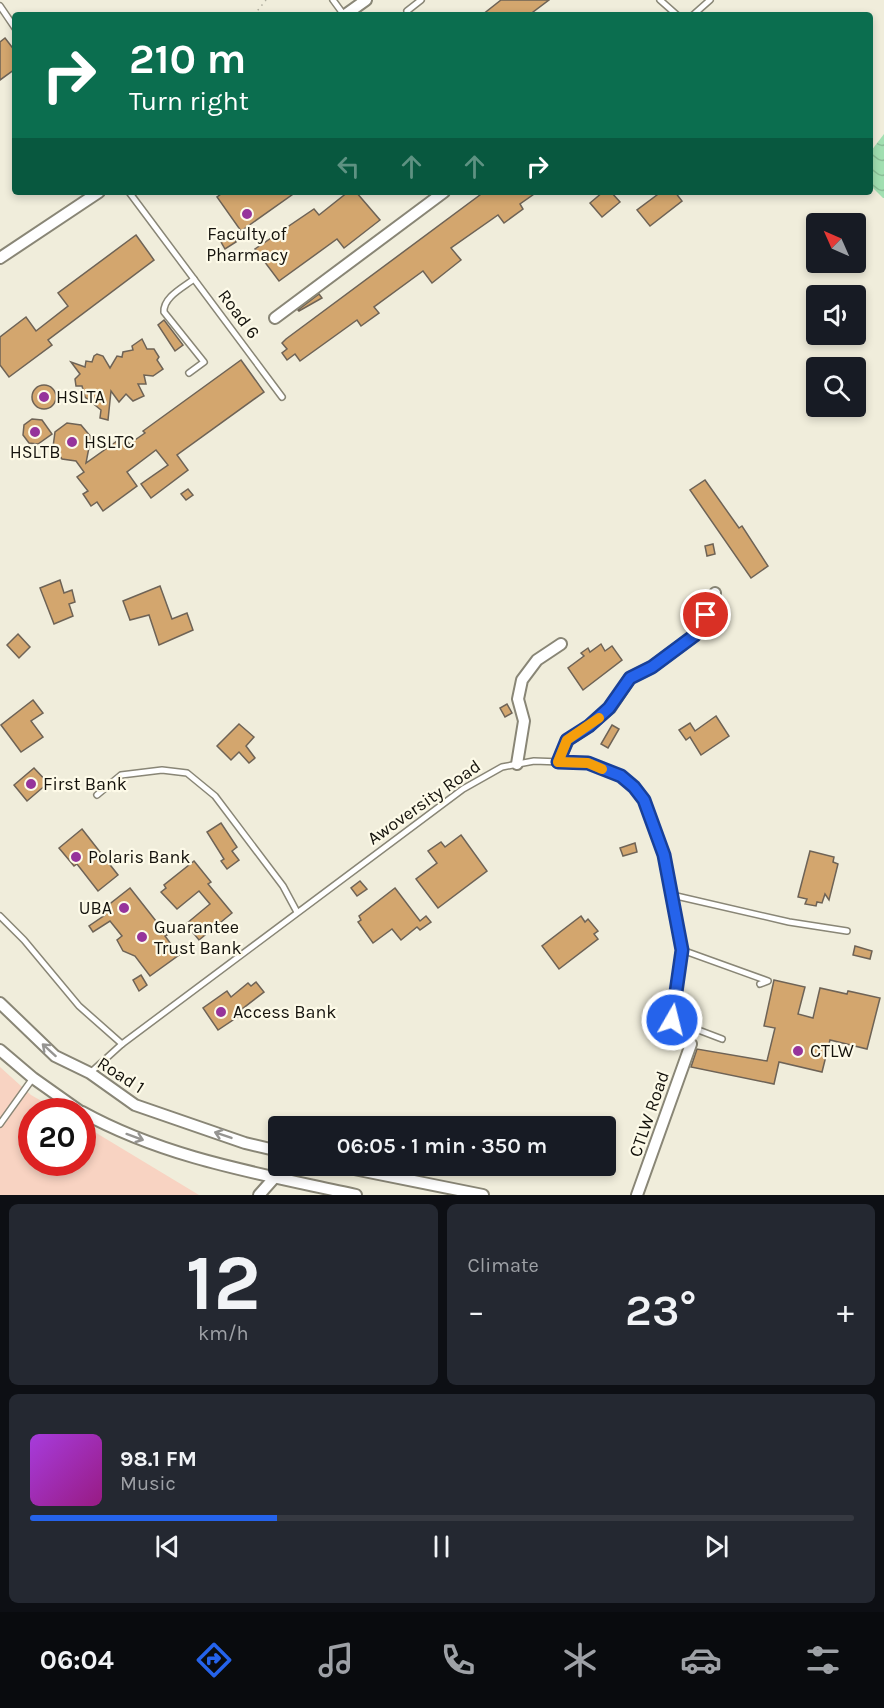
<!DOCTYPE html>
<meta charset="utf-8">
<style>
:root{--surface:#171b24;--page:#242831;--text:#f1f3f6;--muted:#9ea1a6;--line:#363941;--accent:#2563eb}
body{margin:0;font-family:Karla,sans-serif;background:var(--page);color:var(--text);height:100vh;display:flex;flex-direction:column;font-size:22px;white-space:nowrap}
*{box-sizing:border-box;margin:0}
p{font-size:20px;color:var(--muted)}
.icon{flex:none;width:33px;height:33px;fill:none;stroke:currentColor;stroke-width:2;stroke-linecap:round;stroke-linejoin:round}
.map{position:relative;height:1195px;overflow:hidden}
.drawer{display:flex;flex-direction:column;gap:9px;padding:9px;background:#0d0f14;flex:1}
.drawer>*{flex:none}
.guide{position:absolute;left:12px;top:12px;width:861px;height:183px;border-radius:6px;box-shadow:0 3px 9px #0003;background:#0b6e4f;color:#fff;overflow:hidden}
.needle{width:39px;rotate:315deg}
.buttons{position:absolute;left:806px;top:213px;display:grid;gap:12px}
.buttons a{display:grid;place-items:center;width:60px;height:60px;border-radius:6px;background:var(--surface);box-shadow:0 3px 9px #0003;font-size:30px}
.speed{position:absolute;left:18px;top:1098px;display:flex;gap:12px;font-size:30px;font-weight:700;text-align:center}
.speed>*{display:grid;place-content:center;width:78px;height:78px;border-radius:50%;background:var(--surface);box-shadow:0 3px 9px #0003;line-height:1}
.speed .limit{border:9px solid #d22;background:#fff;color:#111}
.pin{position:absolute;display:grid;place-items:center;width:51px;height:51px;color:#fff;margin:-26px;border:3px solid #fff;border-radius:50%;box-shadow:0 2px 6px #0007}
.me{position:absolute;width:66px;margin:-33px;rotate:8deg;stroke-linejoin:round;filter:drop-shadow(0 0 4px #0008)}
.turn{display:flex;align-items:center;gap:21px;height:126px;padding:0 18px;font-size:27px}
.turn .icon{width:78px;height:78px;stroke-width:2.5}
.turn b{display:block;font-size:42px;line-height:51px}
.lanes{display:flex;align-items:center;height:57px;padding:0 18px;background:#0003;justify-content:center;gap:30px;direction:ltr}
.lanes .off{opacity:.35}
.big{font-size:45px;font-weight:600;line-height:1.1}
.drawer .widget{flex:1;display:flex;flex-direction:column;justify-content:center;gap:9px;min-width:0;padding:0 21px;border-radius:9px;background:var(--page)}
.drawer .dial{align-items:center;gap:0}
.dial b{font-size:78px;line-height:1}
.song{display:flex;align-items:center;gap:18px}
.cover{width:72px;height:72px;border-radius:9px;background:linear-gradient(135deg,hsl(280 70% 55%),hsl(310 70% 35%))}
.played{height:6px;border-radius:3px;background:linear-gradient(90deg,var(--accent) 30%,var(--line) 30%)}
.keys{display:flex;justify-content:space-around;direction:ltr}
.heat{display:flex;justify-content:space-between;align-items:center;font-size:33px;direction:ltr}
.drawer .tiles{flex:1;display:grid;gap:9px;grid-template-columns:1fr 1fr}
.widget:last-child{grid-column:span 2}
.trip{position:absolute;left:268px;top:1116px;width:348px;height:60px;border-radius:6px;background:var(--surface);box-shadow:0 3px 9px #0003;font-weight:600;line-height:60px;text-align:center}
.menu{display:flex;height:96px;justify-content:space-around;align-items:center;background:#090b0e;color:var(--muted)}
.menu .icon{width:42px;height:42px}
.menu .selected{color:var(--accent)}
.menu b{font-size:27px;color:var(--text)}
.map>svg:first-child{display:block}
.pitch{fill:#f8d3c2}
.water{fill:url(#water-waves)}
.building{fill:#d3a66e;stroke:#6e6356;stroke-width:1.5}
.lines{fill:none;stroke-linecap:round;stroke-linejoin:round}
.service-casing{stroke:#898676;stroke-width:8}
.minor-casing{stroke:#898676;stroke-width:14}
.path{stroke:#adab9c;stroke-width:1.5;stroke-dasharray:1.5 4.5;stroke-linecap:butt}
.service{stroke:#fff;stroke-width:5}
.minor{stroke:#fff;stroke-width:10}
.oneway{stroke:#969592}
.route-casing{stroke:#184099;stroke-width:15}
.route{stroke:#2563eb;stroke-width:10}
.slow{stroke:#f59e0b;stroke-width:10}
.poi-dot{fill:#96349b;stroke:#fdfae8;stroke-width:2}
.labels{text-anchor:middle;stroke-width:4.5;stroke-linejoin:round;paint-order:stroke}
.poi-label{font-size:18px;fill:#15130d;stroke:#fdfae8;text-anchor:start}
.street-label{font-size:18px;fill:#15130d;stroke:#fdfae8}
</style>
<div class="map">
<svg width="884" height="1195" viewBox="0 0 884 1195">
<defs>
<pattern id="water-waves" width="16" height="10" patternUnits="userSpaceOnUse" patternTransform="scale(1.5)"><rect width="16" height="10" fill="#a1dfb1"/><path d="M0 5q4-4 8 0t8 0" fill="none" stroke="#8abe97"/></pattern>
</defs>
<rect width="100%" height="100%" fill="#f0eddb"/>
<!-- pitch -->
<polygon class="pitch" points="0,1067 31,1095 59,1111 32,1112 32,1162 82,1162 83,1125 199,1195 0,1195"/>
<!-- water -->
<polygon class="water" points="884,134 884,198 883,198 870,185 871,151"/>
<!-- building -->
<g class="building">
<polygon points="501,0 549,0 529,15 482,15"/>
<polygon points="5,38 15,51 15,69 0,80 0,42"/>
<polygon points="224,192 296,192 241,231 217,197"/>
<polygon points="348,192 356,192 380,220 344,248 337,239 279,281 255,249 314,209 319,215"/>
<polygon points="484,192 537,192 520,204 523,209 504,223 498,215 451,248 461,260 432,283 423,271 374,307 379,313 361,326 357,320 300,361 295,354 287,360 282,353 287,349 282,343 286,339"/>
<polygon points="603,192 611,192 620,202 602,217 590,203"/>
<polygon points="661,192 675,192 682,201 650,226 637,210"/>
<polygon points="136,235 154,260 48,340 52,345 9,377 0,365 0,337 26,317 36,331 68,306 58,293"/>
<polygon points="232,235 236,242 225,249 221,242"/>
<polygon points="319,294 322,298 299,311 298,310"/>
<polygon points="164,320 183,345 175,351 158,325"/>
<polygon points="142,339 147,349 154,349 159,357 157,360 163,369 153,376 144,375 146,384 138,384 144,396 133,401 126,394 119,402 111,391 108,420 100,418 101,410 85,397 82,386 76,386 75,379 80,374 71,362 85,367 86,361 92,362 94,356 97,354 103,356 110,368 117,356 122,357 123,352 133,350 132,346"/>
<polygon points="241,360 264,392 177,455 188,470 151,498 141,484 168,465 156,450 127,472 137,486 103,511 97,502 91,506 83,494 88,491 77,477 84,472 76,461 62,459 53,447 55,432 67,423 81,425 91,437 86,463 124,436 129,444 145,433 143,431"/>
<circle cx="44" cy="397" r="12"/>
<polygon points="32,419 42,420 52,434 38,444 29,443 23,435 24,425"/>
<polygon points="705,480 739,528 742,526 768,566 751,578 690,490"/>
<polygon points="188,489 193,495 186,500 181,494"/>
<polygon points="713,544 715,554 707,556 705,546"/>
<polygon points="60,580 64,593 72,590 75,602 69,604 73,616 54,624 40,588"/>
<polygon points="160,586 172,619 187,613 193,630 159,645 149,615 130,620 123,601"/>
<polygon points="18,634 30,647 19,658 7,645"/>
<polygon points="601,644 605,651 612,646 622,660 583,690 568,668 584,656 581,653 588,648 590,652"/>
<polygon points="33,700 43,713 31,721 43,737 21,752 1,725"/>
<polygon points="507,704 512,713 505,717 500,708"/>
<polygon points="716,716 729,736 701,755 690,737 686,740 679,730 690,723 695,731"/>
<polygon points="239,724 254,737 246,746 255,758 249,763 239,752 231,760 217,746"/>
<polygon points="612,725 619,729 608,748 601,744"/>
<polygon points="34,768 48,783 27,801 14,785"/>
<polygon points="221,823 237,847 232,851 239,860 227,869 221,861 224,859 207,832"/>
<polygon points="82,829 118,875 98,891 77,864 74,866 59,848"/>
<polygon points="461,835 487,871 438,908 416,879 437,863 428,851 441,842 445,847"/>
<polygon points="635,843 637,852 623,856 620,848"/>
<polygon points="810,851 834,857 833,862 838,864 829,900 825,894 822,903 817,902 816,906 805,904 807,899 798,897"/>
<polygon points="194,861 211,882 208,884 232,913 199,940 186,924 210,904 199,891 177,909 161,892 166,888 164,885"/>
<polygon points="360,881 367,889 357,896 351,888"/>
<polygon points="130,888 167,935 165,936 179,955 150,976 135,956 123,951 117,940 122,936 110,921 93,932 89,926 105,915 102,910"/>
<polygon points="395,888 420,921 426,916 431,922 420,930 417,927 401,940 392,929 373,943 358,922 361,920 359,916"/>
<polygon points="581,916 585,922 588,919 598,931 594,934 598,939 559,969 542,946"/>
<polygon points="855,946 872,951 870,959 853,955"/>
<polygon points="141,975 147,985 139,991 133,980"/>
<polygon points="774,980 805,987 798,1014 813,1018 820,988 847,994 848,991 880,998 867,1049 830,1040 822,1072 779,1062 774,1084 691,1067 697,1049 767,1061 775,1028 764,1026"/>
<polygon points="256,982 264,992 237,1013 239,1016 218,1030 203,1008 227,991 231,997 248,983 251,986"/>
</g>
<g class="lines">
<!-- service casing -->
<g class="service-casing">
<g id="service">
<polyline points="333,0 344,15"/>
<polyline points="660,0 677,15"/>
<polyline points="0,6 15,28"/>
<polyline points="407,11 421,0"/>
<polyline points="693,15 710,0"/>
<polyline points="129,192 282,397"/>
<path d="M189 373 204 362 164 312C163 297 184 287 194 279"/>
<polyline points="97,795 121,775 162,770 187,773 215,796 283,886 297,912"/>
<polyline points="672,895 789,922 847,931"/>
<polyline points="0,916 24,940 79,1006 122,1044"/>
<polyline points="682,950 768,981 760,984"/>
<polyline points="90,1073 122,1044 463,789 502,767 534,761 588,763 621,776 634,787 644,800 664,854 682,950 672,1020 722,1039"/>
<polyline points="0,1124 33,1078"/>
</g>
</g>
<!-- minor casing -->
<g class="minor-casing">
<g id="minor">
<polyline points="345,15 366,0"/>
<polyline points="0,258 99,192"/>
<polyline points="275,318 444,192"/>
<polyline points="558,762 568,740 589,726 610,708 630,678 652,667 695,635 715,593"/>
<polyline points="517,764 524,721 518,699 522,680 537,660 561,644"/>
<polyline points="0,1003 55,1056 90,1073 135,1105 245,1143 279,1151"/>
<polyline points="0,1050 33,1078 81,1112"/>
<path d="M82 1112C167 1159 262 1174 356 1195"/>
<polyline points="339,1166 483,1195"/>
<polyline points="259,1195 275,1177"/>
<polyline points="637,1195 691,1044"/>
</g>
</g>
<!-- path -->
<polyline class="path" points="254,15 266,0"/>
<!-- service -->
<use href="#service" class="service"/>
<!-- minor -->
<use href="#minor" class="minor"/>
</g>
<!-- one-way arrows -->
<defs><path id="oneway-shaft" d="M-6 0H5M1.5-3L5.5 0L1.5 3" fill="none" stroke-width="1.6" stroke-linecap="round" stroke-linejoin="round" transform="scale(1.5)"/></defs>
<g class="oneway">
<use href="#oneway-shaft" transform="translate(49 1050) rotate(-138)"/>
<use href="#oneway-shaft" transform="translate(223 1135) rotate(-161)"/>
<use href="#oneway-shaft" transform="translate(135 1137) rotate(20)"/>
</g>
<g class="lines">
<!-- route casing -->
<g class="route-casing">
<polyline id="route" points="672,1020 682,950 664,855 644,800 634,787 621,776 588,763 558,762 567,740 589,726 609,708 630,678 652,667 695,635 706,615"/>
</g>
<!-- route -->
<use href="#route" class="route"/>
<!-- slow -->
<polyline class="slow" points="599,718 567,740 558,762 588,763 602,769"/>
</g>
<!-- markers -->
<g class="poi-dot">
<circle cx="247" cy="214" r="6"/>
<circle cx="44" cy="397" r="6"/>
<circle cx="35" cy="432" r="6"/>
<circle cx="72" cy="442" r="6"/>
<circle cx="31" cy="784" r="6"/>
<circle cx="76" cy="857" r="6"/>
<circle cx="124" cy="908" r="6"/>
<circle cx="142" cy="937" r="6"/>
<circle cx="221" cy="1012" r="6"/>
<circle cx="798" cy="1051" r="6"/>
</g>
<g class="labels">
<!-- poi labels -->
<g class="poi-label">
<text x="247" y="240" text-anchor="middle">Faculty of<tspan x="247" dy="21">Pharmacy</tspan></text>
<text x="56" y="403">HSLTA</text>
<text x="84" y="448">HSLTC</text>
<text x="35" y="458" text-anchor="middle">HSLTB</text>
<text x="43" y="790">First Bank</text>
<text x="88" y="863">Polaris Bank</text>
<text x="112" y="914" text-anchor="end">UBA</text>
<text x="154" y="933">Guarantee<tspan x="154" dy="21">Trust Bank</tspan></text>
<text x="233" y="1018">Access Bank</text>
<text x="810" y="1057">CTLW</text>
</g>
<!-- street labels -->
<g class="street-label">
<text transform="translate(239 314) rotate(53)" y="6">Road 6</text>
<text transform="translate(424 802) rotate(-35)" y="6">Awoversity Road</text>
<text transform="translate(121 1075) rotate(33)" y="6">Road 1</text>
<text transform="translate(649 1114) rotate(-71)" y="6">CTLW Road</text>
</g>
</g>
</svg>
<div class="buttons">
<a><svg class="needle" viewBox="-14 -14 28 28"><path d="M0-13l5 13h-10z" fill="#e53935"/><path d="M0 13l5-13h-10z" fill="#9ea1a6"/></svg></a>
<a><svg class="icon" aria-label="sound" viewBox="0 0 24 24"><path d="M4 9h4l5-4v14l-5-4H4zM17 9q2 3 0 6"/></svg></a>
<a><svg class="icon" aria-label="search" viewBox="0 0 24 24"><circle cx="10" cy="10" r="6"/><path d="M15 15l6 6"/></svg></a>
</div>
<div class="speed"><div class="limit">20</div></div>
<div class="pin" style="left:706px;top:615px;background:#d93025"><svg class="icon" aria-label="arrive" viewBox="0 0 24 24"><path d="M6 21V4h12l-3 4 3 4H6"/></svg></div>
<svg class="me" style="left:672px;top:1020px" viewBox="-20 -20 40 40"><circle r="17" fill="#2563eb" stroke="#fff" stroke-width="3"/><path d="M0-11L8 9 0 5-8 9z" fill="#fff"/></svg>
<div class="trip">06:05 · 1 min · 350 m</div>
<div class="guide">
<div class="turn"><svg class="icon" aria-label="right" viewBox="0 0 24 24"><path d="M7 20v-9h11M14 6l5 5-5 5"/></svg><div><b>210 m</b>Turn right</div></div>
<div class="lanes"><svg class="icon off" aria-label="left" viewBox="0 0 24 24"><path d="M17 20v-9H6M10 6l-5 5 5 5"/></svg><svg class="icon off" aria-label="ahead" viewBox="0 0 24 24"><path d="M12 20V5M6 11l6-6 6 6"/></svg><svg class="icon off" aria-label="ahead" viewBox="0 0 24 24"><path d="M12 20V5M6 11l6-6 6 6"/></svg><svg class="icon" aria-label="right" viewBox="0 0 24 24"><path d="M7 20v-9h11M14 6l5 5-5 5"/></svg></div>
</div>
</div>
<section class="drawer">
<div class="tiles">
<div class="widget dial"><b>12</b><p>km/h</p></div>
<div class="widget"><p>Climate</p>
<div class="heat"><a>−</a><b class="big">23°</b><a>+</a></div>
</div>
<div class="widget">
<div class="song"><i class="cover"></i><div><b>98.1 FM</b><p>Music</p></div></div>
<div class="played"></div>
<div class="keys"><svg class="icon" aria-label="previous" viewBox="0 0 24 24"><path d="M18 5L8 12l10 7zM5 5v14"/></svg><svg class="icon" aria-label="pause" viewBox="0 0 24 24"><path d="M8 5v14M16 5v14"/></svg><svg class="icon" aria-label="next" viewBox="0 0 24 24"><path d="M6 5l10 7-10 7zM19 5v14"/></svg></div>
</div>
</div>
</section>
<nav class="menu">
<b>06:04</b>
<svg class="icon selected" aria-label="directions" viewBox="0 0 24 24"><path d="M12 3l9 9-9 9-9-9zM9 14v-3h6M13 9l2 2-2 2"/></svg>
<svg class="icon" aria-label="music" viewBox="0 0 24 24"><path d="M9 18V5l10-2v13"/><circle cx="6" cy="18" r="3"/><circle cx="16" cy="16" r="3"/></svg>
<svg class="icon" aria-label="phone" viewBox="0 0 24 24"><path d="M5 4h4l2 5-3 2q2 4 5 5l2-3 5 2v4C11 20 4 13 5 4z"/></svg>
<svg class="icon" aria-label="climate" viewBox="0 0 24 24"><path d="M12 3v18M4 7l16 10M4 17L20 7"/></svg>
<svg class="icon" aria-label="car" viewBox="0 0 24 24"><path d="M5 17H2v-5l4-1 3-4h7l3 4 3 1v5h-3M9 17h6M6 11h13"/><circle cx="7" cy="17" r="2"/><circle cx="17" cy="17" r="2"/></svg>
<svg class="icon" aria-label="filters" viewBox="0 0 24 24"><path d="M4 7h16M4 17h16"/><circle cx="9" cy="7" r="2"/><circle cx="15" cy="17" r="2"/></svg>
</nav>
